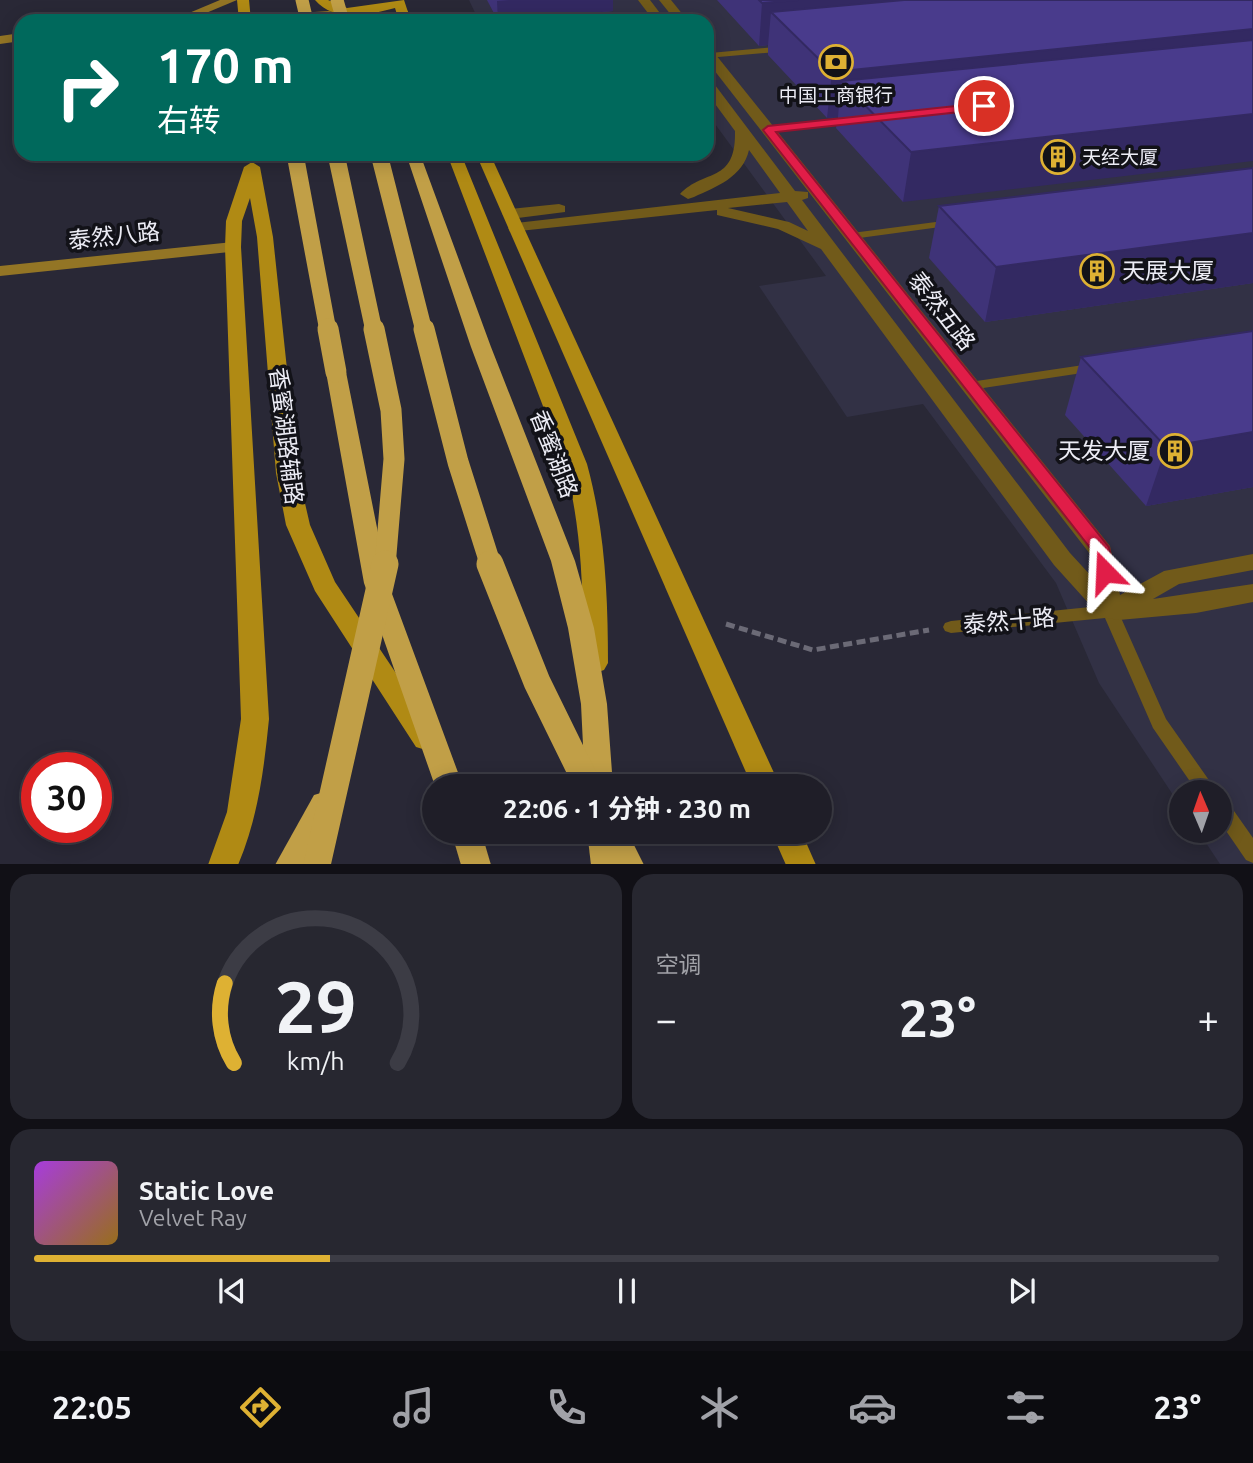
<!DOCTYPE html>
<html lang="zh">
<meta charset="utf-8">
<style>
:root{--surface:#1f1e28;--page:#272730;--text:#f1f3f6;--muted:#a1a2a8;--line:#3c3c45;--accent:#deb133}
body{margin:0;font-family:Ubuntu,"Noto Sans SC",sans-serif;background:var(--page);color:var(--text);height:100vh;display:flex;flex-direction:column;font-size:26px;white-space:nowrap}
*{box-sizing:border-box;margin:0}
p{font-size:23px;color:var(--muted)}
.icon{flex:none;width:38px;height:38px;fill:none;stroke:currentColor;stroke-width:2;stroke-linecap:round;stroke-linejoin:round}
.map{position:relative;height:864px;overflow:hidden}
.details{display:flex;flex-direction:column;gap:10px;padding:10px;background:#111016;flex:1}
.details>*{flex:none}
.hud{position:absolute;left:14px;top:14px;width:700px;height:147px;border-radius:21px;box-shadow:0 4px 18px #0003,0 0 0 2px var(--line);background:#00695c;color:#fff;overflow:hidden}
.needle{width:46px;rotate:358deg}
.fabs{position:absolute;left:1169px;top:780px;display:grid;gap:14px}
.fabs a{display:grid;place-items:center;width:63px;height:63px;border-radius:50%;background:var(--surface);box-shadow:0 4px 18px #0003,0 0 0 2px var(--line);font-size:35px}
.speed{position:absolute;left:21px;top:752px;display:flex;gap:14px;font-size:35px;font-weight:700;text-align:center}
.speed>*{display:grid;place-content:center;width:91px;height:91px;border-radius:50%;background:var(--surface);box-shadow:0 4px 18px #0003,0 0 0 2px var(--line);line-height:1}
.speed .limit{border:10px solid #d22;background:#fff;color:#111}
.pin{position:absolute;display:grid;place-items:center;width:60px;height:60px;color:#fff;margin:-30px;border:4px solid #fff;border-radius:50%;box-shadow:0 2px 7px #0007}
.me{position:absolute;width:77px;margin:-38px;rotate:339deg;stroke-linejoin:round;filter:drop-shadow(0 0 5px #0008)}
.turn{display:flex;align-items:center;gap:24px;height:147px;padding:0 28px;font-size:32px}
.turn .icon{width:91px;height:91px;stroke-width:2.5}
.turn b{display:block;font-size:49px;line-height:60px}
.big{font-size:52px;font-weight:700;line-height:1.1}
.details .card{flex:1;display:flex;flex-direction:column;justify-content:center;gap:10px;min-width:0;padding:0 24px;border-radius:21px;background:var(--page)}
.details .dial{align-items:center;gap:0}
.dial svg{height:182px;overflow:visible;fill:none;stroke:var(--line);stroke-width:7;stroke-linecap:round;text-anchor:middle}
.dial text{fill:var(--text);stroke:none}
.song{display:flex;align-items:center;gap:21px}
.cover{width:84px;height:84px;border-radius:10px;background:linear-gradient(135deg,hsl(280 70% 55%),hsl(40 70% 35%))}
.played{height:7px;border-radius:4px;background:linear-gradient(90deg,var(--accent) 25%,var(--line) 25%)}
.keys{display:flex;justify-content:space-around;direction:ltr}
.heat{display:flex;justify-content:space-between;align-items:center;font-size:38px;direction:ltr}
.details .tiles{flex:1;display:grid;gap:10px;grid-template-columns:1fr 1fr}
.card:last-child{grid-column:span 2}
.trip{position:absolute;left:422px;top:774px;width:410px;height:70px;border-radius:35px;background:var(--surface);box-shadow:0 4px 18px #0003,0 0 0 2px var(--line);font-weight:700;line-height:70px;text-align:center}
.tab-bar{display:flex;height:112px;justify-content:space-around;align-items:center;background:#0c0c10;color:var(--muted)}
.tab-bar .icon{width:49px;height:49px}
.tab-bar .on{color:var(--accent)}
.tab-bar b{font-size:32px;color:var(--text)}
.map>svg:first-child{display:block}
.built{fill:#323145}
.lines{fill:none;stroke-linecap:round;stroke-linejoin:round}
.path{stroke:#6b6a76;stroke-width:5;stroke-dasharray:9 4.5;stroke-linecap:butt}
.lane{fill:#715a1a;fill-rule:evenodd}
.street{fill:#715a1a;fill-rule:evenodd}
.secondary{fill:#937525;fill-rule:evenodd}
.primary{fill:#b08a14;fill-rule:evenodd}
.highway{fill:#c19f47;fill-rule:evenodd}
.highway-bridge-far3{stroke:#c19f47;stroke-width:13}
.highway-bridge-far2{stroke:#c19f47;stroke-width:17}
.highway-bridge-far1{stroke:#c19f47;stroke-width:21}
.highway-bridge{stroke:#c19f47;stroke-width:27}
.wall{fill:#3f3378}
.shaded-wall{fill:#332962}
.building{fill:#493b8c;stroke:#332962;stroke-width:2}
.route{fill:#e11d48;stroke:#92132f;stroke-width:2}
.labels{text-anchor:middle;stroke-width:7;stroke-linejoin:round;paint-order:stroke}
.far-poi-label{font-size:19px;fill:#ececf5;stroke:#121218}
.street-label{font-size:23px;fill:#ececf5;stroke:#121218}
.poi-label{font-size:23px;fill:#ececf5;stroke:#121218;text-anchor:start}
</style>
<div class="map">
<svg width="1253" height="865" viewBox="0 0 1253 865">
<rect width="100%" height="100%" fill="#292836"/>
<!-- built -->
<polygon class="built" points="469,0 1253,0 1253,864 1220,864 1198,831 1220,831 1220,793 1181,793 1181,807 1099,683 1056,583 923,404 847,417 759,286 826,276 707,113 707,21 479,21"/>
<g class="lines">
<!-- path -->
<polyline class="path" points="726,624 813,650 929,630"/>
<!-- lane -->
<g class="lane">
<polygon points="655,13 659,15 658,17 609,21 574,21 578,19"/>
<polygon points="785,46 789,49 788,51 707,58 707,54 710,53"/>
<polygon points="855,117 860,120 858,122 768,133 763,130 768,127"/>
<polygon points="951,220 955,221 955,225 852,239 846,236 852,233"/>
<polygon points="1097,363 1102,364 1104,367 1102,370 970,390 963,386 970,382"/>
<polygon points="1110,605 1116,607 1118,611 1166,719 1218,793 1198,793 1153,728 1105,618 951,633 945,631 943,627 945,623 951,621"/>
<polygon points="1220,799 1227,801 1253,838 1253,863 1246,860 1220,822"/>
</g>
<!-- street -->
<g class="street">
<polygon points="638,0 650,0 666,21 654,21"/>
<polygon points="659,0 671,0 688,21 676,21"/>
<path d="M707 49 712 50 1110 546 1120 595 1164 571 1253 554V570L1179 584 1153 599 1253 584V602L1196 613 1119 620 1101 617 1054 565 821 249 778 229 717 215V210L510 232 508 228 516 223 780 193 749 150C743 177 716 187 694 197L688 199 680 194C705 168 736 184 735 131L707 93V80L712 81 795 191 808 192V198L802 200 1070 553 1093 578 1090 554 707 61ZM787 202 808 231 789 222 728 208Z"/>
<polygon points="559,204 565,206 565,212 510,219 502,214 510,209"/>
</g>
<!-- secondary -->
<g class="secondary">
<polygon points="220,0 237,0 187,21 170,21"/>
<polygon points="404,10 408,11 408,17 396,21 378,21"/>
<polygon points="329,11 369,21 234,21 240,17"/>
<polygon points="21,33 21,41 0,44 0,36"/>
<polygon points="233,242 239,243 241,247 239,251 0,276 0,266"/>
</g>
<!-- primary -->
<g class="primary">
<polygon points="237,0 249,0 251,21 239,21"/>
<path d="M315 0H328L347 8 404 0 411 21H399L395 8C369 15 335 23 315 0Z"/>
<path d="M447 154H461L587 464C605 530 608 595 608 663L604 670 595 673 586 670 582 663C584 595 582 530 565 464Z"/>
<polygon points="476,154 490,154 780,786 752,786"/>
<path d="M252 162 260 167 273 237 298 473 310 525 335 582 440 739 436 747 426 750 416 747 315 591 286 525 276 473 257 237 250 198 242 221 241 247 269 719C264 769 258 818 238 865H208L227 812 241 719 225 247 226 221 244 167Z"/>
<polygon points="771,831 801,831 816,865 786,865"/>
</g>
<!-- highway -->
<g class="highway">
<polygon points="406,154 420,154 491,347 575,561 594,628 607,704 613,786 585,786 581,704 568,628 551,561 471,347"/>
<polygon points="336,366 346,372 388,583 463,786 435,786 364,583 326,372"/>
<polygon points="324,792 334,795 339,804 306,865 275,865 314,795"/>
<polygon points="451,831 481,831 491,865 461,865"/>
<polygon points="587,831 627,831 644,865 591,865"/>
</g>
<!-- highway-bridge-far3 -->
<g class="highway-bridge-far3">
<polyline points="302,0 307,21"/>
<polyline points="337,0 343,21"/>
</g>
<!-- highway-bridge-far2 -->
<g class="highway-bridge-far2">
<polyline points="295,154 328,331"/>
<polyline points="336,154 374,331"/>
<polyline points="379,154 424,331"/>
</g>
<!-- highway-bridge-far1 -->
<g class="highway-bridge-far1">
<polyline points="328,329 336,372"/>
<polyline points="374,329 391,410 394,459 385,566"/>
<polyline points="424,329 458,462 491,566"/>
</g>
<!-- highway-bridge -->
<g class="highway-bridge">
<polyline points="490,564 537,682 588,786"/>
<polyline points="317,865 385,564"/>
</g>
</g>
<!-- wall -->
<g class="wall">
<polygon points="487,0 613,0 613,11 498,21"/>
<polygon points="717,0 1253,0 903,202 836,128 838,117 827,118 768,55 768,45 759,46"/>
<polygon points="1253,168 1253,283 985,322 929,258 939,206"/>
<polygon points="1253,331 1253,487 1146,506 1065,415 1081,357"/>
</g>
<!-- shaded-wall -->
<g class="shaded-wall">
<polygon points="509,0 613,0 613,11 498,21 497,1"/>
<polygon points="798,0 1202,0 771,12 768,45 759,46 762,3"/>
<polygon points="1253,29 1253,71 841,81 838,117 827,118 832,72"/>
<polygon points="1253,114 1253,161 903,202 911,152"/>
<polygon points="1253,233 1253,283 985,322 996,267"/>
<polygon points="1253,432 1253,487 1146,506 1166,447"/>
</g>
<!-- building -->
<g class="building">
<polygon points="759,0 798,0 762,3"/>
<polygon points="904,0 1253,0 1253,29 832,72 771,12"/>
<polygon points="1253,40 1253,114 911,152 841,81"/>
<polygon points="1253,168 1253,233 996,267 939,206"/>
<polygon points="1253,331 1253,432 1166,447 1081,357"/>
</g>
<!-- route -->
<polygon class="route" points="984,103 987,104 987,109 776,132 1109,547 1114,572 1105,578 1096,572 1094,553 763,130 768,126"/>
<!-- icons -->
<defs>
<g id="bank-ring" transform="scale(1.75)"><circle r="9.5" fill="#121218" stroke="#deb133" stroke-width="1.5"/><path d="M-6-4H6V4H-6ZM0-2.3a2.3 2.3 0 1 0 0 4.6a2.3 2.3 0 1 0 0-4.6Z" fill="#deb133"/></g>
<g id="building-ring" transform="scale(1.75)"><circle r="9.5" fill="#121218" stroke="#deb133" stroke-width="1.5"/><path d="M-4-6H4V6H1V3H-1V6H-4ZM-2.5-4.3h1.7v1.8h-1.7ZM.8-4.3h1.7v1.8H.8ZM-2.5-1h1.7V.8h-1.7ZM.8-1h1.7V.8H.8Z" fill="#deb133"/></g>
</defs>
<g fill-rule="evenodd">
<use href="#bank-ring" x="836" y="62"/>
<use href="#building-ring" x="1058" y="157"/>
<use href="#building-ring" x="1097" y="271"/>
<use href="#building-ring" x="1175" y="451"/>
</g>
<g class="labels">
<!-- far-poi labels -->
<g class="far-poi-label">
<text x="836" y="102">中国工商银行</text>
<text x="1082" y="164" text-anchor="start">天经大厦</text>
</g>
<!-- street labels -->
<g class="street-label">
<text transform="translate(114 236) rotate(-6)" y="8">泰然八路</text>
<text transform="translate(942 311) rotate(52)" y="8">泰然五路</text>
<text transform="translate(286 436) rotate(83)" y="8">香蜜湖路辅路</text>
<text transform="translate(554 454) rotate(69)" y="8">香蜜湖路</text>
<text transform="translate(1009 621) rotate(-5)" y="8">泰然十路</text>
</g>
<!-- poi labels -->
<g class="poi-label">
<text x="1122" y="279">天展大厦</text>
<text x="1150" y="459" text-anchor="end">天发大厦</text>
</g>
</g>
</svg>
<div class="fabs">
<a><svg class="needle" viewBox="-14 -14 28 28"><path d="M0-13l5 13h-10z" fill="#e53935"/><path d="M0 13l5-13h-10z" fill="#a1a2a8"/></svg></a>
</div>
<div class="speed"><div class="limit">30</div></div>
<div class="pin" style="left:984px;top:106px;background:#d93025"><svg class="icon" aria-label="arrive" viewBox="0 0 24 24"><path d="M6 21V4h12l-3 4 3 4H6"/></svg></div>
<svg class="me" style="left:1105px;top:572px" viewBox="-20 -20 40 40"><path d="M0-17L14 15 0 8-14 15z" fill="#e11d48" stroke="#fff" stroke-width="4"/></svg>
<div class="trip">22:06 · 1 分钟 · 230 m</div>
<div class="hud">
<div class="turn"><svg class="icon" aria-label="right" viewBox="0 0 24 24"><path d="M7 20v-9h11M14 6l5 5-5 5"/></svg><div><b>170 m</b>右转</div></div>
</div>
</div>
<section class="details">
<div class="tiles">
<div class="card dial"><svg viewBox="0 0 100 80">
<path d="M14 69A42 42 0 1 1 86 69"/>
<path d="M14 69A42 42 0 0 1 10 34" stroke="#deb133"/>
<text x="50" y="56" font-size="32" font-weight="700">29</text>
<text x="50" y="72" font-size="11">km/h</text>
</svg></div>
<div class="card"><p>空调</p>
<div class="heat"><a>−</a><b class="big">23°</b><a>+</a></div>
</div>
<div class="card">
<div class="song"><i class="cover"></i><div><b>Static Love</b><p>Velvet Ray</p></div></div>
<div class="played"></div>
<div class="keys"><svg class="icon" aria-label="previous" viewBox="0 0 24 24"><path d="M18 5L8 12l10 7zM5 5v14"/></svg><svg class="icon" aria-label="pause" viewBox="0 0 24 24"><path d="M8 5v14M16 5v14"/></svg><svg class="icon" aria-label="next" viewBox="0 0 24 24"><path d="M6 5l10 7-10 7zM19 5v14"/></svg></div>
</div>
</div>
</section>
<nav class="tab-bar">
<b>22:05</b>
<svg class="icon on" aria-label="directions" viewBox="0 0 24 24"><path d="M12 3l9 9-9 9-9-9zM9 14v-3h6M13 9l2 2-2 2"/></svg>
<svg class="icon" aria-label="music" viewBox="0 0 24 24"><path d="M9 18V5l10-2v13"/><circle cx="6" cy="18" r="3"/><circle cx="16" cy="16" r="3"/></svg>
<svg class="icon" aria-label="phone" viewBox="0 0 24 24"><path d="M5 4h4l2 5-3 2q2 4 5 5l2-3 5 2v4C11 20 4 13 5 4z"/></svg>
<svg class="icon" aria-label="climate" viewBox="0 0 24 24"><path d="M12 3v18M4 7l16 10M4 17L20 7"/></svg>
<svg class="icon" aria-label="car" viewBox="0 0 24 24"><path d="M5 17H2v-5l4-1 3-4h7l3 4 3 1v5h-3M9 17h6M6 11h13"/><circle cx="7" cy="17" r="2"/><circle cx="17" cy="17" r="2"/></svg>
<svg class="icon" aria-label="filters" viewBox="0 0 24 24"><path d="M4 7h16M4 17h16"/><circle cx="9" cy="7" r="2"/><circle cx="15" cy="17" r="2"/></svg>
<b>23°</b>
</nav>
